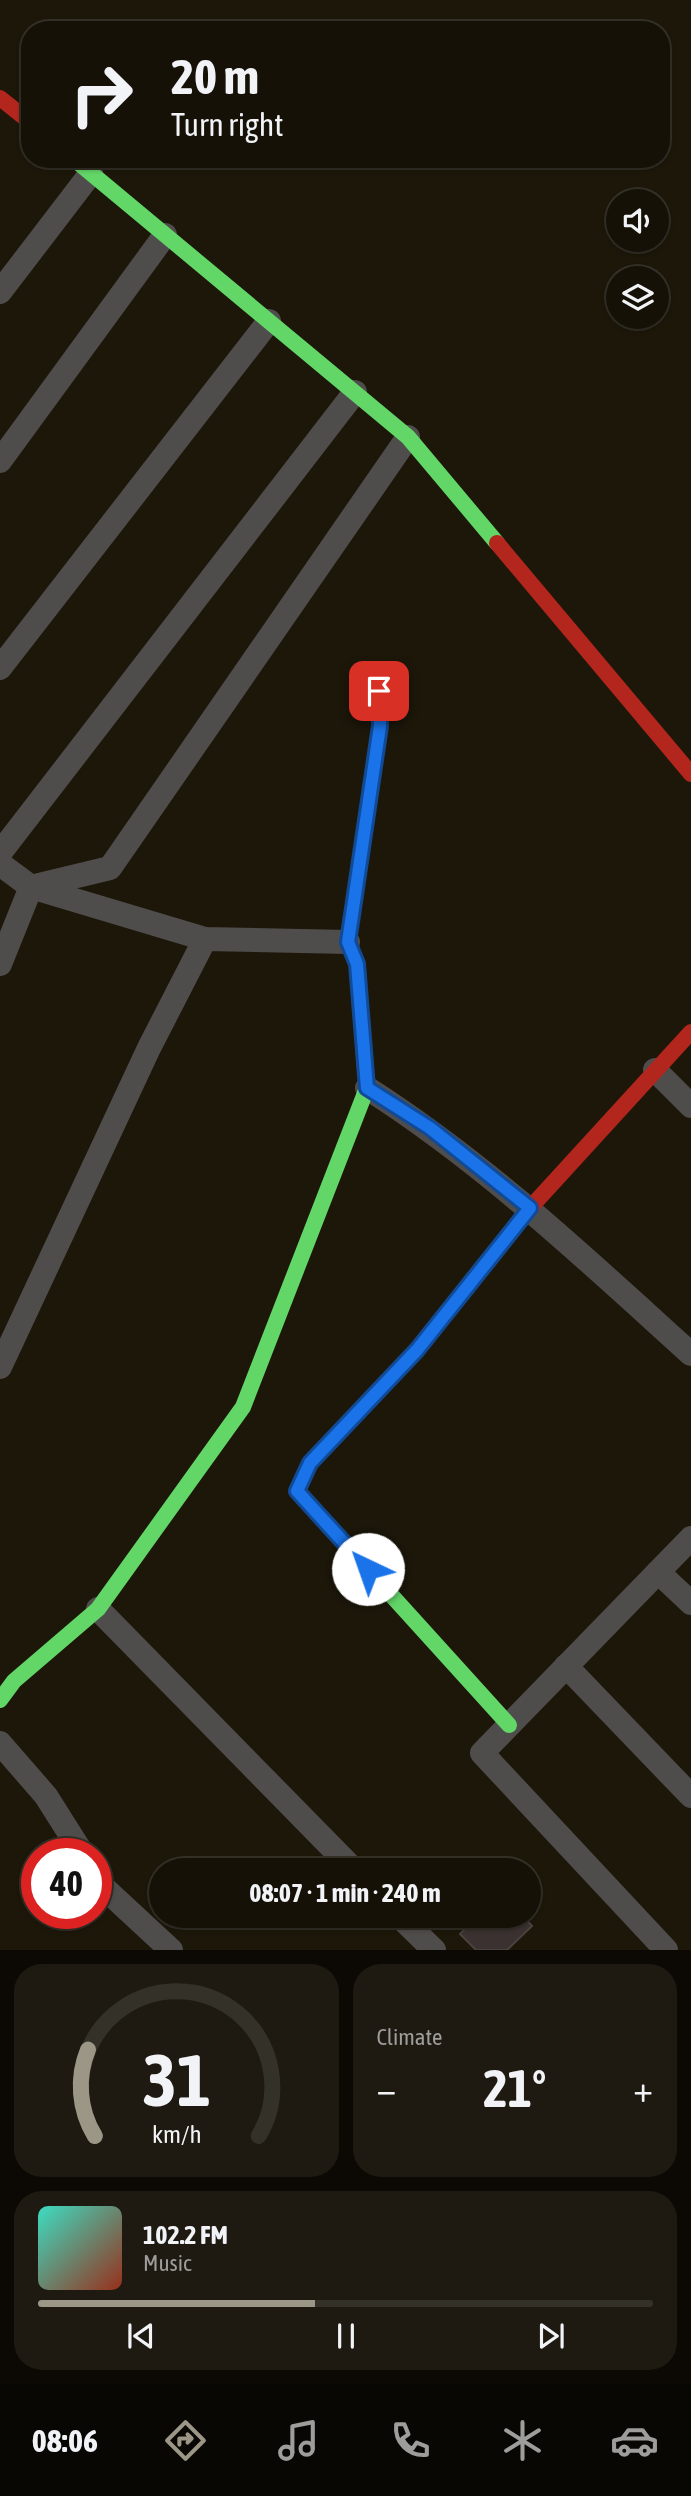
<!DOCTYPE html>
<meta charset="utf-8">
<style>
:root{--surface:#151107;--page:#1e1a11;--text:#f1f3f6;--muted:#9d9d9b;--line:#343128;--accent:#9b9686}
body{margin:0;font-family:"Asap Condensed",sans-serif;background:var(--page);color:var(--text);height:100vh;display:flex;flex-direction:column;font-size:26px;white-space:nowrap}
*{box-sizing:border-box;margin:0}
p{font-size:23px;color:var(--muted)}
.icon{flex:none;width:38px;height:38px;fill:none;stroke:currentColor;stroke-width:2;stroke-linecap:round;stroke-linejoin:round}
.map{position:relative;height:1950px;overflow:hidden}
.panel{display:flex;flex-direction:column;gap:14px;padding:14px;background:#0c0904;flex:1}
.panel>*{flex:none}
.top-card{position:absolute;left:21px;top:21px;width:649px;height:147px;border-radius:28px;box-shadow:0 2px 5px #0004,0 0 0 2px var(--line);background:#151107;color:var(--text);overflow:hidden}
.controls{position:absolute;left:606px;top:189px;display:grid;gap:14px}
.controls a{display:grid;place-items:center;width:63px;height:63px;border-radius:50%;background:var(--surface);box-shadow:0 2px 5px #0004,0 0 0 2px var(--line);font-size:35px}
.speed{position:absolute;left:21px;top:1838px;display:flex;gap:14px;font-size:35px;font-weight:700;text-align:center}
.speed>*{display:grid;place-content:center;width:91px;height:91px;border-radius:50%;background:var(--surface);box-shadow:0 2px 5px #0004,0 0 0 2px var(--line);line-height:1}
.speed .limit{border:10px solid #d22;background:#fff;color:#111}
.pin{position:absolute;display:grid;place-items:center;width:60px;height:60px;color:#fff;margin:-30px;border-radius:14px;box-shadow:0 4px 10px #0006}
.me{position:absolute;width:77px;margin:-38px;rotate:318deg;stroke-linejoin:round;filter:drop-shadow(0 0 5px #0008)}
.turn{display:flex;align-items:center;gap:24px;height:147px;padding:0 35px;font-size:32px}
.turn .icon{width:91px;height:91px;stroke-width:2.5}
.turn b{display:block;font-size:49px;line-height:60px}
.big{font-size:52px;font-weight:700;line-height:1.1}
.panel .tile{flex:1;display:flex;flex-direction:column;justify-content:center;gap:10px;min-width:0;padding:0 24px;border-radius:28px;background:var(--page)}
.panel .dial{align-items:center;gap:0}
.dial svg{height:182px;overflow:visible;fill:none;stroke:var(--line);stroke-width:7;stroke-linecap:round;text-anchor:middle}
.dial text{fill:var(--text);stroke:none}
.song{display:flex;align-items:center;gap:21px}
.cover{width:84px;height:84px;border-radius:10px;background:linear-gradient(135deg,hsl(170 70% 55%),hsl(10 70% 35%))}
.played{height:7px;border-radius:4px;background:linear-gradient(90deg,var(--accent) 45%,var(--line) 45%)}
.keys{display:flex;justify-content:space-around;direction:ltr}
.heat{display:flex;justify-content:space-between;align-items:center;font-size:38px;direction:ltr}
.panel .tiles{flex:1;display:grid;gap:14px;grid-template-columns:1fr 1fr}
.tile:last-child{grid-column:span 2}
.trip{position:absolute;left:149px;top:1858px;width:392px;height:70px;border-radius:35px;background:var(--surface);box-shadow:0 2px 5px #0004,0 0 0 2px var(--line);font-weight:700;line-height:70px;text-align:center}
.tabs{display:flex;height:112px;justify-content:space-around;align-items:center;background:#080703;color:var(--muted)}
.tabs .icon{width:49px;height:49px}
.tabs .current{color:var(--accent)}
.tabs b{font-size:32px;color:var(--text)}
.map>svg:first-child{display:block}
.building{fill:#3a3130;stroke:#49433f;stroke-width:2}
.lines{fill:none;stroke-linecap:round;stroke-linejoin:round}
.street{stroke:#4f4c4c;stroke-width:24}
.fast{stroke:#63d668;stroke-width:16}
.slow{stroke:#ff974d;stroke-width:16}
.jam{stroke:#b3261e;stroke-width:16}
.route-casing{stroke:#114b97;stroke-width:18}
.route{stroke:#1a73e8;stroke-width:12}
</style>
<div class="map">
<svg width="691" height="1950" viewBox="0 0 691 1950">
<rect width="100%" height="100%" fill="#1c1709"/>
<!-- building -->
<polygon class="building" points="478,1916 523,1916 532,1926 507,1950 476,1950 460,1934"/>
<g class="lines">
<!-- street -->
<g class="street">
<polyline points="0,292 91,173"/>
<polyline points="0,461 165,235"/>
<polyline points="0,668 269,321"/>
<polyline points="0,853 355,392"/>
<polyline points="0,864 31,887 205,939 348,942"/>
<polyline points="31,887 110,868 408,437"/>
<polyline points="0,964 31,887"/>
<polyline points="655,1070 691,1106"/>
<path d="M367 1088C486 1164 587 1260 691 1354"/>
<polyline points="0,1367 149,1048 205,939"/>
<polyline points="658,1572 691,1603"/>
<polyline points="98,1609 355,1871"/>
<polyline points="566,1666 691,1796"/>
<polyline points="0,1743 46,1796 82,1853"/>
<polyline points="96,1877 103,1887 171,1950"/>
<polyline points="399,1916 434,1950"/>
<polyline points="666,1950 482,1753 691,1538"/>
</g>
<!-- fast -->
<g class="fast">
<polyline points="74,159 408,437 497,543"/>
<polyline points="453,1305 417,1350 310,1463 297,1491 509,1725"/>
<polyline points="0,1700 14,1681 98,1609 243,1407 367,1088 365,1068"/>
</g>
<!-- slow -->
<polyline class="slow" points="365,1068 357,964 348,942 380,726 379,691 384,669"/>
<!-- jam -->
<g class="jam">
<polyline points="0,98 30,122"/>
<polyline points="497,543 691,774"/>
<polyline points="453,1305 530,1208 691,1032"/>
</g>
</g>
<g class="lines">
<!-- route casing -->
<g class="route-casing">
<polyline id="route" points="368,1569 297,1491 310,1463 417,1350 530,1208 430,1128 367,1088 357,964 348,942 380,726 379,691"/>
</g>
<!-- route -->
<use href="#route" class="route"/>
</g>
</svg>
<div class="controls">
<a><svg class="icon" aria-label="sound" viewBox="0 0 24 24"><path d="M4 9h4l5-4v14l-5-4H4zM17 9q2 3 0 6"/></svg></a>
<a><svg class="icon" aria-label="layers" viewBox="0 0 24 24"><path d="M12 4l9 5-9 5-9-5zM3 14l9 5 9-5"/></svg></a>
</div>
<div class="speed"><div class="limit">40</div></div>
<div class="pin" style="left:379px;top:691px;background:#d93025"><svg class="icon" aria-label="arrive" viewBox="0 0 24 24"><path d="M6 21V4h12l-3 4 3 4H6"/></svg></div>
<svg class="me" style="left:368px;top:1569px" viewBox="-20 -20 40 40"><circle r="19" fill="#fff"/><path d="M0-13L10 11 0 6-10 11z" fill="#1a73e8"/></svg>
<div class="trip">08:07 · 1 min · 240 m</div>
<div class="top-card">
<div class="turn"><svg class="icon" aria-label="right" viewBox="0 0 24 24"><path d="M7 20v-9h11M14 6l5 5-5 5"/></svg><div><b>20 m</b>Turn right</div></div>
</div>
</div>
<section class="panel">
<div class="tiles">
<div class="tile dial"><svg viewBox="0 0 100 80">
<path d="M14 69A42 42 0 1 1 86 69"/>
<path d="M14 69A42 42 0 0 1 11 31" stroke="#9b9686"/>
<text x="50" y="56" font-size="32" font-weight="700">31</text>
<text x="50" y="72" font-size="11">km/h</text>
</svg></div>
<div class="tile"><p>Climate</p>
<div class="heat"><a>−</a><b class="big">21°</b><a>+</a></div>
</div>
<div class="tile">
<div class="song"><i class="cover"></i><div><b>102.2 FM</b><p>Music</p></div></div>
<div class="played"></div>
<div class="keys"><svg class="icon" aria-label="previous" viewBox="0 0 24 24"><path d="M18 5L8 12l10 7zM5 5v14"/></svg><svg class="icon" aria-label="pause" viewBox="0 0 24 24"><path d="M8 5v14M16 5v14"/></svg><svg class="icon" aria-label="next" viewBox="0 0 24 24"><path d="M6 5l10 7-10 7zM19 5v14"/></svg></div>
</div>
</div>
</section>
<nav class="tabs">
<b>08:06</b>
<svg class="icon current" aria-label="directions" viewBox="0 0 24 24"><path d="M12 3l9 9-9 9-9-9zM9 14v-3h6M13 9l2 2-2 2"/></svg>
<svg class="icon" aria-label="music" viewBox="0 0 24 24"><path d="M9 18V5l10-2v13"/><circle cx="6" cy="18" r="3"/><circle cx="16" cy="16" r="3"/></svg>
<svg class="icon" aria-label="phone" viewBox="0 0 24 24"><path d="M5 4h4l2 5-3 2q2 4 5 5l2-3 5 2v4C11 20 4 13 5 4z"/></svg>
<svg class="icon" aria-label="climate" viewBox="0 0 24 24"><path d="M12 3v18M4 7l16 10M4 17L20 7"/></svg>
<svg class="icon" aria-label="car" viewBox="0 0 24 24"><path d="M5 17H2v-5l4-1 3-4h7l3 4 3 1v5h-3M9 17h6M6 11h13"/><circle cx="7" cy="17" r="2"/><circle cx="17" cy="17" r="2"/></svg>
</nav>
